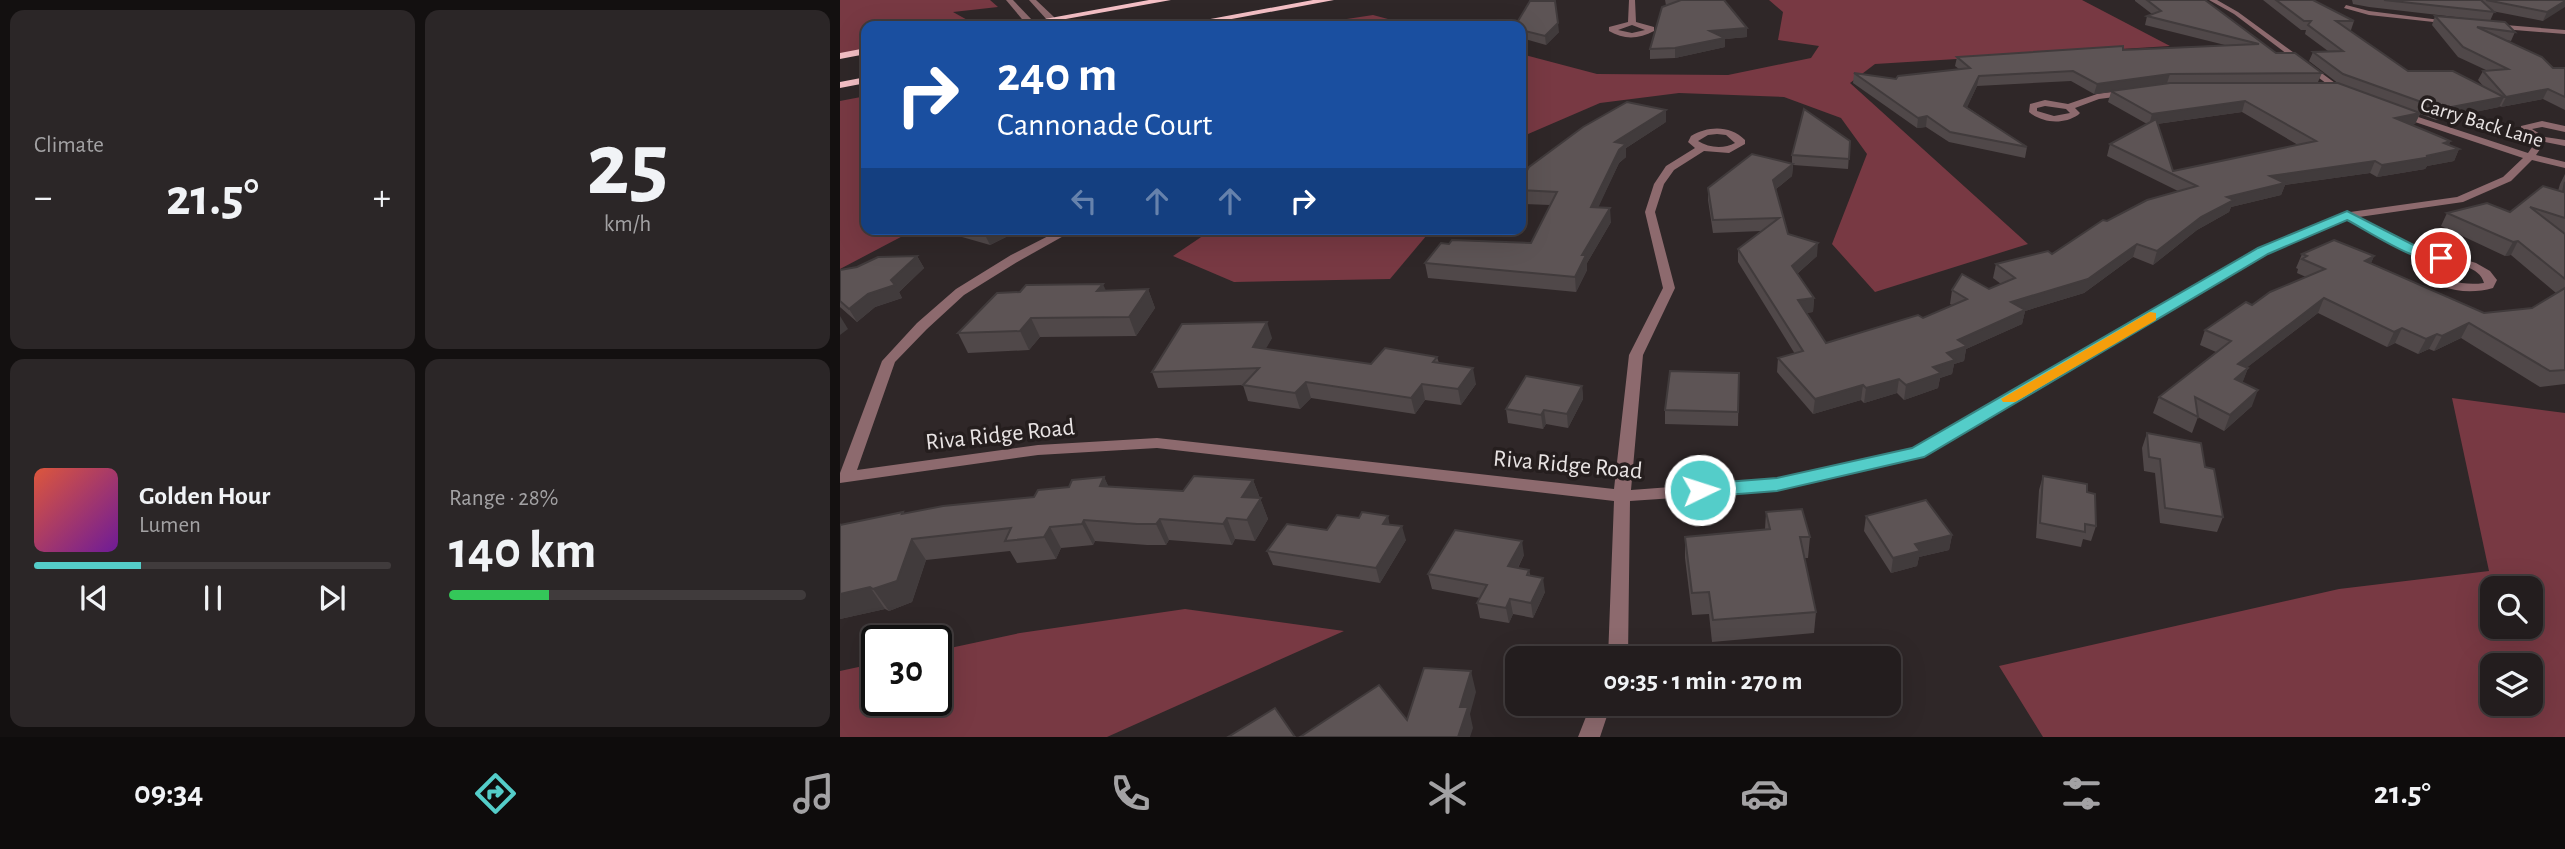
<!DOCTYPE html>
<meta charset="utf-8">
<style>
:root{--surface:#231d1e;--page:#2b2627;--text:#f1f3f6;--muted:#a3a2a4;--line:#403b3c;--accent:#54cdc9}
body{margin:0;font-family:"Alegreya Sans",sans-serif;background:var(--page);color:var(--text);height:100vh;display:flex;flex-direction:column;font-size:26px;white-space:nowrap}
*{box-sizing:border-box;margin:0}
p{font-size:23px;color:var(--muted)}
.icon{flex:none;width:38px;height:38px;fill:none;stroke:currentColor;stroke-width:2;stroke-linecap:round;stroke-linejoin:round}
.map{position:relative;flex:1;overflow:hidden}
.drawer{display:flex;flex-direction:column;gap:10px;padding:10px;background:#131010;width:840px}
.drawer>*{flex:none}
.guide{position:absolute;left:21px;top:21px;width:665px;height:214px;border-radius:14px;box-shadow:0 7px 28px #0002,0 0 0 2px var(--line);background:#1a4fa0;color:#fff;overflow:hidden}
.fabs{position:absolute;left:1640px;top:576px;display:grid;gap:14px}
.fabs a{display:grid;place-items:center;width:63px;height:63px;border-radius:14px;background:var(--surface);box-shadow:0 7px 28px #0002,0 0 0 2px var(--line);font-size:35px}
.speed{position:absolute;left:21px;top:625px;display:flex;gap:14px;font-size:35px;font-weight:700;text-align:center}
.speed>*{display:grid;place-content:center;width:91px;height:91px;border-radius:50%;background:var(--surface);box-shadow:0 7px 28px #0002,0 0 0 2px var(--line);line-height:1}
.speed .limit{border:4px solid #111;border-radius:10px;background:#fff;color:#111}
.pin{position:absolute;display:grid;place-items:center;width:60px;height:60px;color:#fff;margin:-30px;border:4px solid #fff;border-radius:50%;box-shadow:0 2px 7px #0007}
.me{position:absolute;width:77px;margin:-38px;rotate:86deg;stroke-linejoin:round;filter:drop-shadow(0 0 5px #0008)}
.turn{display:flex;align-items:center;gap:24px;height:147px;padding:0 21px;font-size:32px}
.turn .icon{width:91px;height:91px;stroke-width:2.5}
.turn b{display:block;font-size:49px;line-height:60px}
.lanes{display:flex;align-items:center;height:66px;padding:0 21px;background:#0003;justify-content:center;gap:35px;direction:ltr}
.lanes .off{opacity:.35}
.big{font-size:52px;font-weight:700;line-height:1.1}
.drawer .card{flex:1;display:flex;flex-direction:column;justify-content:center;gap:10px;min-width:0;padding:0 24px;border-radius:14px;background:var(--page)}
.drawer .dial{align-items:center;gap:0}
.dial b{font-size:91px;line-height:1}
.song{display:flex;align-items:center;gap:21px}
.cover{width:84px;height:84px;border-radius:10px;background:linear-gradient(135deg,hsl(10 70% 55%),hsl(280 70% 35%))}
.played{height:7px;border-radius:4px;background:linear-gradient(90deg,var(--accent) 30%,var(--line) 30%)}
.keys{display:flex;justify-content:space-around;direction:ltr}
.heat{display:flex;justify-content:space-between;align-items:center;font-size:38px;direction:ltr}
.charge{height:10px;border-radius:5px;background:linear-gradient(90deg,#34c759 28%,var(--line) 0)}
.drawer .tiles{flex:1;display:grid;gap:10px;grid-template-columns:repeat(2,1fr)}
.trip{position:absolute;left:665px;top:646px;width:396px;height:70px;border-radius:14px;background:var(--surface);box-shadow:0 7px 28px #0002,0 0 0 2px var(--line);font-weight:700;line-height:70px;text-align:center}
.dock{display:flex;height:112px;justify-content:space-around;align-items:center;background:#0e0c0c;color:var(--muted)}
.dock .icon{width:49px;height:49px}
.dock .on{color:var(--accent)}
.dock b{font-size:32px;color:var(--text)}
main{display:flex;flex:1;min-height:0}
.map>svg:first-child{display:block}
.green{fill:#783943;fill-rule:evenodd}
.lines{fill:none;stroke-linecap:round;stroke-linejoin:round}
.minor{fill:#8d6a6e;fill-rule:evenodd}
.trunk{fill:#f4bfc5;fill-rule:evenodd}
.wall{fill:#504849;fill-rule:evenodd}
.shaded-wall{fill:#413b3c}
.building{fill:#5d5455;stroke:#413b3c;stroke-width:2}
.route{fill:#54cdc9;stroke:#378583;stroke-width:2}
.slow{fill:#f59e0b}
.labels{text-anchor:middle;stroke-width:7;stroke-linejoin:round;paint-order:stroke}
.far-street-label{font-size:21px;fill:#e8e3e3;stroke:#251e1e}
.street-label{font-size:24px;fill:#e8e3e3;stroke:#251e1e}
</style>
<main>
<section class="drawer">
<div class="tiles">
<div class="card"><p>Climate</p>
<div class="heat"><a>−</a><b class="big">21.5°</b><a>+</a></div>
</div>
<div class="card dial"><b>25</b><p>km/h</p></div>
<div class="card">
<div class="song"><i class="cover"></i><div><b>Golden Hour</b><p>Lumen</p></div></div>
<div class="played"></div>
<div class="keys"><svg class="icon" aria-label="previous" viewBox="0 0 24 24"><path d="M18 5L8 12l10 7zM5 5v14"/></svg><svg class="icon" aria-label="pause" viewBox="0 0 24 24"><path d="M8 5v14M16 5v14"/></svg><svg class="icon" aria-label="next" viewBox="0 0 24 24"><path d="M6 5l10 7-10 7zM19 5v14"/></svg></div>
</div>
<div class="card"><p>Range · 28%</p><b class="big">140 km</b><div class="charge"></div></div>
</div>
</section>
<div class="map">
<svg width="1725" height="737" viewBox="0 0 1725 737">
<rect width="100%" height="100%" fill="#2f2728"/>
<!-- green -->
<g class="green">
<polygon points="0,0 150,0 158,7 113,12 131,22 125,26 26,26 26,50 0,55"/>
<polygon points="929,0 1242,0 1330,46 1035,64 1010,83 1188,244 1035,292 992,244 1027,154 1001,118 944,97 839,93 760,103 681,137 681,54 757,74 888,75 971,58 979,46 938,40 943,12"/>
<polygon points="533,15 574,26 461,26"/>
<polygon points="26,96 26,229 76,229 0,269 0,101"/>
<polygon points="373,229 592,229 550,279 394,282 333,256"/>
<path d="M1612 398 1725 413V737H1203L1159 666 1499 589 1649 571ZM1690 588V626H1652V588ZM1690 665V704H1652V665Z"/>
<polygon points="345,609 504,631 267,737 0,737 0,671 37,663 37,700 96,700 96,651 180,633"/>
</g>
<g class="lines">
<!-- minor -->
<g class="minor">
<polygon points="166,0 173,0 193,21 193,25 187,25"/>
<polygon points="189,0 196,0 214,17 214,21 208,21"/>
<path d="M789 0H795L796 22 814 27V31C799 39 784 40 769 31V27L788 22ZM792 25 805 30 792 33 778 30Z"/>
<polygon points="1369,0 1377,0 1398,12 1506,91 1499,93 1394,14"/>
<polygon points="1506,5 1529,11 1616,22 1612,24 1529,15 1504,8"/>
<polygon points="1653,24 1725,30 1725,34 1650,28 1649,26"/>
<path d="M1287 90 1291 93 1290 95 1259 99 1235 108 1240 113 1238 115C1223 125 1202 123 1189 112L1190 104 1205 100 1228 104 1257 94ZM1205 106 1226 109 1230 113 1214 116 1197 111V108Z"/>
<path d="M1557 112H1563L1688 153 1697 140 1681 130V126L1702 121 1725 126V132L1702 127 1692 129 1705 137 1725 140V146L1705 142 1696 155 1725 162V168L1692 160 1671 181 1623 202 1519 217 1593 255 1616 257 1636 263 1650 271 1657 280 1653 288C1628 295 1598 291 1579 271L1578 261 1581 258 1507 219 1427 253 1084 456 937 491 790 501 788 658H768L774 501 317 448 198 455 0 483V473L42 361 77 323 116 289 171 255 222 229H236L179 261 124 295 87 329 55 362 17 470 198 445 317 438 774 489 789 355 823 288 805 212 814 184 826 166 855 148 848 142 851 136C868 126 890 125 905 140V144L889 153 864 151 834 170 824 184 815 212 835 288 803 355 791 490 937 479 1073 448 1419 249 1503 213 1617 197 1663 177 1683 158 1557 116ZM877 134 886 135 895 143C884 149 869 148 858 141L868 135ZM1599 262C1614 263 1640 266 1644 283 1624 286 1607 281 1591 270L1590 263Z"/>
<polygon points="751,704 771,704 760,737 738,737"/>
</g>
<!-- trunk -->
<g class="trunk">
<polygon points="309,0 331,0 187,26 166,26"/>
<polygon points="473,0 494,0 354,26 333,26"/>
<polygon points="26,48 26,54 0,59 0,53"/>
<polygon points="26,77 26,83 0,88 0,82"/>
</g>
</g>
<!-- wall -->
<g class="wall">
<polygon points="825,0 884,0 907,37 885,39 885,47 835,58 810,59 810,49 828,5 826,5"/>
<path d="M1295 0H1365L1436 53 1482 73 1478 82 1381 83 1499 84 1469 61 1473 52 1488 51 1465 34 1466 30H1461L1423 0H1473L1514 21 1511 30H1508L1568 71 1644 87 1638 80 1643 71 1646 70 1618 57 1592 25 1595 16 1675 32 1671 41 1665 40 1713 68H1725V110L1703 99 1661 107 1660 106 1659 107 1596 120 1580 114 1575 124 1572 125 1610 141 1609 145 1619 149 1614 161 1587 166 1585 169 1537 177 1530 173 1445 185 1441 195 1391 207 1389 212 1357 230 1313 265 1293 257 1244 293 1185 311 1182 324 1126 349 1124 361 1114 364 1112 374 1100 378 1098 388 1064 400 1057 393 1024 403 1021 400 973 414 937 372 938 358 955 354 898 262V249L921 231 873 233 868 200V188L952 163V155L1010 141 1008 169 953 165 952 176 936 189 948 234 977 256 957 274 974 298 973 312 966 313 986 343 1083 318 1112 305 1110 304 1112 290 1149 289 1161 284 1153 278 1156 264 1212 254 1267 221 1338 191 1267 156 1270 144 1307 124 1268 102 1271 92 1254 94 1231 81 1137 86 1127 107 1187 147 1185 158 1109 142 1086 127 1077 128 1013 83 1014 73 1056 79 1119 69 1115 66 1117 57 1385 45 1305 25 1307 16 1312 14 1295 1ZM1402 112 1458 145 1333 171 1317 124Z"/>
<polygon points="1512,0 1725,0 1703,21 1652,11 1654,12 1650,21 1529,7 1513,4"/>
<polygon points="681,26 719,32 706,45 681,38"/>
<polygon points="826,122 786,148 786,157 779,163 758,207 771,222 747,263 747,270 736,292 588,278 585,263 609,244 691,243 710,205 681,204 681,181"/>
<polygon points="1725,174 1725,233 1723,233 1725,234 1725,384 1700,387 1621,338 1594,351 1589,349 1578,354 1555,343 1547,347 1478,313 1406,368 1408,368 1402,383 1412,406 1384,431 1358,417 1352,433 1313,413 1319,397 1376,352 1360,345 1365,330 1466,277 1457,273 1458,269 1456,268 1462,254 1534,256 1531,263 1644,313 1692,308 1716,293 1671,255 1665,256 1601,226 1607,213 1670,212 1718,191 1720,184"/>
<polygon points="112,229 182,229 150,245 115,235"/>
<polygon points="77,256 84,268 59,292 62,298 35,307 17,322 0,307 0,270"/>
<polygon points="308,289 315,308 296,336 200,337 189,350 128,353 118,333 266,291"/>
<polygon points="432,338 425,349 531,364 597,357 599,363 636,384 621,405 585,400 575,414 471,398 460,409 408,401 403,385 318,388 312,372"/>
<polygon points="899,373 898,426 825,424 825,410"/>
<polygon points="742,386 743,399 728,428 706,424 703,429 668,423 666,409"/>
<polygon points="1307,433 1365,467 1383,517 1377,532 1320,523 1315,473 1304,471 1302,448"/>
<polygon points="1203,476 1247,492 1256,526 1251,541 1243,539 1241,547 1196,538 1199,490"/>
<polygon points="264,477 268,486 343,491 413,480 428,519 415,541 395,539 392,545 329,540 326,545 307,545 255,541 253,545 221,548 216,559 177,563 170,551 86,560 72,602 49,611 45,609 0,619 0,523 1,525 64,514 194,497"/>
<polygon points="926,512 970,537 968,558 964,558 976,612 974,633 872,642 869,614 852,615 845,558 845,537 925,529"/>
<polygon points="1026,516 1112,535 1109,550 1079,557 1077,566 1051,573 1024,531"/>
<polygon points="519,518 550,525 566,540 540,583 433,565 427,551 487,530"/>
<polygon points="684,555 678,568 689,570 690,575 705,592 693,618 673,614 669,623 640,618 637,603 640,598 592,589 588,574"/>
</g>
<!-- shaded-wall -->
<g class="shaded-wall">
<polygon points="1725,1 1725,7 1703,21 1707,12"/>
<polygon points="718,23 719,32 706,45 705,36"/>
<polygon points="907,28 907,37 885,39 885,47 835,58 835,48 870,31"/>
<polygon points="1330,74 1327,83 1254,94 1257,84"/>
<polygon points="1139,76 1137,86 1123,116 1124,106"/>
<polygon points="1708,89 1703,99 1661,107 1666,97"/>
<polygon points="1664,97 1659,107 1596,120 1601,109"/>
<polygon points="1405,101 1402,112 1309,125 1312,114"/>
<polygon points="826,110 826,122 786,148 786,157 779,163 752,221 751,207 775,142"/>
<polygon points="1580,113 1575,124 1550,129 1555,118"/>
<polygon points="1087,116 1086,127 1077,128 1078,118"/>
<polygon points="1610,141 1605,152 1619,149 1614,161 1587,166 1585,169 1537,177 1542,165 1586,156 1604,143"/>
<polygon points="1535,161 1530,173 1445,185 1441,195 1391,207 1389,212 1357,230 1313,265 1317,251 1387,197 1430,176"/>
<polygon points="953,164 952,176 932,192 933,180"/>
<polygon points="770,208 771,222 747,263 747,270 736,292 735,277 742,255"/>
<polygon points="152,229 182,229 150,245 144,233"/>
<polygon points="1678,241 1671,255 1665,256 1673,242"/>
<polygon points="978,243 977,256 951,279 952,266"/>
<polygon points="1297,244 1293,257 1244,293 1185,311 1182,324 1126,349 1124,361 1114,364 1112,374 1100,378 1098,388 1064,400 1066,385 1093,367 1118,340 1171,302"/>
<polygon points="77,256 84,268 59,292 62,298 35,307 17,322 9,309 28,294 51,280"/>
<polygon points="1534,256 1528,270 1525,261"/>
<polygon points="263,284 271,302 257,291"/>
<polygon points="308,289 315,308 296,336 289,317"/>
<polygon points="974,298 973,312 957,314 958,300"/>
<polygon points="1484,298 1478,313 1392,379 1398,364"/>
<polygon points="0,316 8,329 0,335"/>
<polygon points="191,318 200,337 189,350 180,331"/>
<polygon points="427,322 432,338 418,363 413,347"/>
<polygon points="1629,323 1621,338 1594,351 1602,336"/>
<polygon points="1562,328 1555,343 1547,347 1554,332"/>
<polygon points="1597,334 1589,349 1578,354 1586,339"/>
<polygon points="633,368 636,384 621,405 618,389"/>
<polygon points="1408,368 1402,384 1395,379"/>
<polygon points="1059,379 1057,393 1024,403 1026,388"/>
<polygon points="466,382 471,398 460,409 455,393"/>
<polygon points="582,384 585,400 575,414 571,398"/>
<polygon points="1023,385 1021,400 973,414 975,399"/>
<polygon points="742,386 743,399 728,428 727,414"/>
<polygon points="1418,390 1412,406 1384,431 1390,415"/>
<polygon points="704,410 706,424 703,429 701,415"/>
<polygon points="264,477 274,498 260,486"/>
<polygon points="413,480 428,519 415,541 407,520 402,497"/>
<polygon points="548,516 551,531 543,524"/>
<polygon points="387,518 395,539 392,545 383,524"/>
<polygon points="320,519 329,540 326,545 316,524"/>
<polygon points="244,520 255,541 253,545 242,524"/>
<polygon points="562,526 566,540 540,583 536,568"/>
<polygon points="210,527 221,548 216,559 204,537"/>
<polygon points="1112,535 1109,550 1079,557 1077,566 1051,573 1053,558 1075,544"/>
<polygon points="72,539 86,560 72,602 49,611 33,589"/>
<polygon points="682,541 684,555 671,581 668,566"/>
<polygon points="703,578 705,592 693,618 691,603"/>
<polygon points="30,587 45,609 0,619 0,594"/>
<polygon points="670,599 673,614 669,623 666,608"/>
<polygon points="631,671 636,692 630,714 633,728 630,737 618,737 620,707"/>
</g>
<!-- building -->
<g class="building">
<polygon points="841,0 884,0 907,28 870,31 885,38 835,48 810,49 822,7"/>
<polygon points="1307,0 1365,0 1436,53 1455,53 1482,73 1330,74 1257,84 1233,71 1139,76 1124,106 1187,147 1110,132 1087,116 1078,118 1014,73 1056,79 1058,76 1130,68 1117,57 1283,46 1283,50 1419,44 1307,16 1321,11"/>
<polygon points="1436,0 1473,0 1514,21 1496,21 1568,71 1613,71 1664,97 1601,109 1503,74 1473,52 1503,51 1468,25 1471,21 1464,21"/>
<polygon points="1544,0 1641,0 1654,12"/>
<polygon points="1646,0 1725,0 1725,1 1707,12"/>
<polygon points="690,1 715,1 718,23 705,36 681,30 681,26 675,26"/>
<polygon points="1595,16 1665,22 1675,32 1637,27 1702,57 1713,68 1725,68 1725,97 1708,89 1666,97 1643,71 1668,69 1623,47"/>
<polygon points="1330,83 1498,83 1580,113 1555,118 1601,137 1610,141 1604,143 1619,149 1586,156 1591,157 1542,165 1535,161 1430,176 1445,183 1387,197 1394,200 1361,217 1317,251 1297,244 1248,279 1171,302 1185,310 1118,340 1127,346 1107,353 1115,360 1093,367 1101,373 1066,385 1059,379 1026,388 1023,385 975,399 938,358 963,351 898,249 939,218 873,220 868,188 912,154 953,164 933,180 948,234 978,243 952,266 974,298 958,300 986,343 1078,315 1083,318 1127,299 1112,290 1122,274 1149,289 1175,278 1156,264 1208,251 1212,254 1263,220 1267,221 1307,200 1357,186 1270,144 1316,119 1333,171 1476,141 1405,101 1312,114 1271,91"/>
<polygon points="787,102 826,110 775,142 786,144 779,150 751,207 770,208 742,255 746,255 735,277 585,263 601,243 609,244 612,240 691,243 717,192 681,190 681,181 689,167 743,127"/>
<polygon points="964,109 1010,141 1009,159 952,155"/>
<polygon points="1725,182 1725,218 1690,207 1725,234 1725,279 1678,241 1673,242 1607,213 1647,203 1670,212 1703,186 1723,192"/>
<polygon points="131,229 152,229 144,233"/>
<polygon points="1494,240 1534,256 1525,261 1644,313 1692,308 1725,288 1725,370 1710,371 1629,323 1602,336 1597,334 1586,339 1562,328 1554,332 1484,298 1398,364 1408,368 1395,379 1418,390 1390,415 1355,397 1358,417 1319,397 1391,341 1365,330 1406,302 1412,305 1430,292 1485,269 1462,259 1467,256 1462,254"/>
<polygon points="77,256 51,280 55,285 28,294 9,309 0,301 0,270 17,267 38,257"/>
<polygon points="263,284 257,291 308,289 289,317 191,318 180,331 118,333 157,293 180,292 186,285"/>
<polygon points="427,322 413,347 531,364 545,348 597,357 593,362 633,368 618,389 582,384 571,398 466,382 455,393 403,385 419,368 312,372 342,324"/>
<polygon points="830,371 899,373 898,412 825,410"/>
<polygon points="686,376 742,386 727,414 704,410 701,415 666,409"/>
<polygon points="1307,433 1361,443 1365,467 1374,469 1383,517 1325,508 1320,459 1309,457"/>
<polygon points="354,476 413,480 402,497 421,498 407,520 387,518 383,524 320,519 316,524 297,524 244,520 242,524 210,527 204,537 165,541 171,528 72,539 57,581 33,589 30,587 0,594 0,525 63,512 62,514 103,506 194,497 198,490 229,487 232,480 264,477 260,486 343,491"/>
<polygon points="1203,476 1247,484 1247,492 1255,494 1256,526 1245,524 1245,532 1200,523"/>
<polygon points="1086,500 1112,535 1075,544 1080,551 1053,558 1026,516"/>
<polygon points="962,509 970,537 960,537 976,612 873,620 869,592 852,593 845,537 930,529 926,512"/>
<polygon points="522,512 548,516 543,524 562,526 536,568 427,551 447,524 487,530 497,515 519,518"/>
<polygon points="615,530 682,541 668,566 689,570 687,575 703,578 691,603 670,599 666,608 637,603 647,585 588,574"/>
<polygon points="584,668 631,671 620,707 628,707 618,737 460,737 539,685 567,720"/>
<polygon points="435,708 455,737 388,737"/>
</g>
<!-- route -->
<path class="route" d="M1507 211 1593 255 1608 258C1590 273 1527 230 1507 220L1428 254 1084 457 937 491 860 497 850 490 860 484 937 478 1072 448 1418 248Z"/>
<!-- slow -->
<polygon class="slow" points="1310,312 1316,313 1316,320 1175,402 1163,402 1161,399"/>
<g class="labels">
<!-- far-street labels -->
<g class="far-street-label">
<text transform="translate(1642 122) rotate(17)" y="7">Carry Back Lane</text>
</g>
<!-- street labels -->
<g class="street-label">
<text transform="translate(160 434) rotate(-6)" y="8">Riva Ridge Road</text>
<text transform="translate(728 464) rotate(5)" y="8">Riva Ridge Road</text>
</g>
</g>
</svg>
<div class="fabs">
<a><svg class="icon" aria-label="search" viewBox="0 0 24 24"><circle cx="10" cy="10" r="6"/><path d="M15 15l6 6"/></svg></a>
<a><svg class="icon" aria-label="layers" viewBox="0 0 24 24"><path d="M12 4l9 5-9 5-9-5zM3 14l9 5 9-5"/></svg></a>
</div>
<div class="speed"><div class="limit">30</div></div>
<div class="pin" style="left:1601px;top:258px;background:#d93025"><svg class="icon" aria-label="arrive" viewBox="0 0 24 24"><path d="M6 21V4h12l-3 4 3 4H6"/></svg></div>
<svg class="me" style="left:860px;top:490px" viewBox="-20 -20 40 40"><circle r="17" fill="#54cdc9" stroke="#fff" stroke-width="3"/><path d="M0-11L8 9 0 5-8 9z" fill="#fff"/></svg>
<div class="trip">09:35 · 1 min · 270 m</div>
<div class="guide">
<div class="turn"><svg class="icon" aria-label="right" viewBox="0 0 24 24"><path d="M7 20v-9h11M14 6l5 5-5 5"/></svg><div><b>240 m</b>Cannonade Court</div></div>
<div class="lanes"><svg class="icon off" aria-label="left" viewBox="0 0 24 24"><path d="M17 20v-9H6M10 6l-5 5 5 5"/></svg><svg class="icon off" aria-label="ahead" viewBox="0 0 24 24"><path d="M12 20V5M6 11l6-6 6 6"/></svg><svg class="icon off" aria-label="ahead" viewBox="0 0 24 24"><path d="M12 20V5M6 11l6-6 6 6"/></svg><svg class="icon" aria-label="right" viewBox="0 0 24 24"><path d="M7 20v-9h11M14 6l5 5-5 5"/></svg></div>
</div>
</div>
</main>
<nav class="dock">
<b>09:34</b>
<svg class="icon on" aria-label="directions" viewBox="0 0 24 24"><path d="M12 3l9 9-9 9-9-9zM9 14v-3h6M13 9l2 2-2 2"/></svg>
<svg class="icon" aria-label="music" viewBox="0 0 24 24"><path d="M9 18V5l10-2v13"/><circle cx="6" cy="18" r="3"/><circle cx="16" cy="16" r="3"/></svg>
<svg class="icon" aria-label="phone" viewBox="0 0 24 24"><path d="M5 4h4l2 5-3 2q2 4 5 5l2-3 5 2v4C11 20 4 13 5 4z"/></svg>
<svg class="icon" aria-label="climate" viewBox="0 0 24 24"><path d="M12 3v18M4 7l16 10M4 17L20 7"/></svg>
<svg class="icon" aria-label="car" viewBox="0 0 24 24"><path d="M5 17H2v-5l4-1 3-4h7l3 4 3 1v5h-3M9 17h6M6 11h13"/><circle cx="7" cy="17" r="2"/><circle cx="17" cy="17" r="2"/></svg>
<svg class="icon" aria-label="filters" viewBox="0 0 24 24"><path d="M4 7h16M4 17h16"/><circle cx="9" cy="7" r="2"/><circle cx="15" cy="17" r="2"/></svg>
<b>21.5°</b>
</nav>
